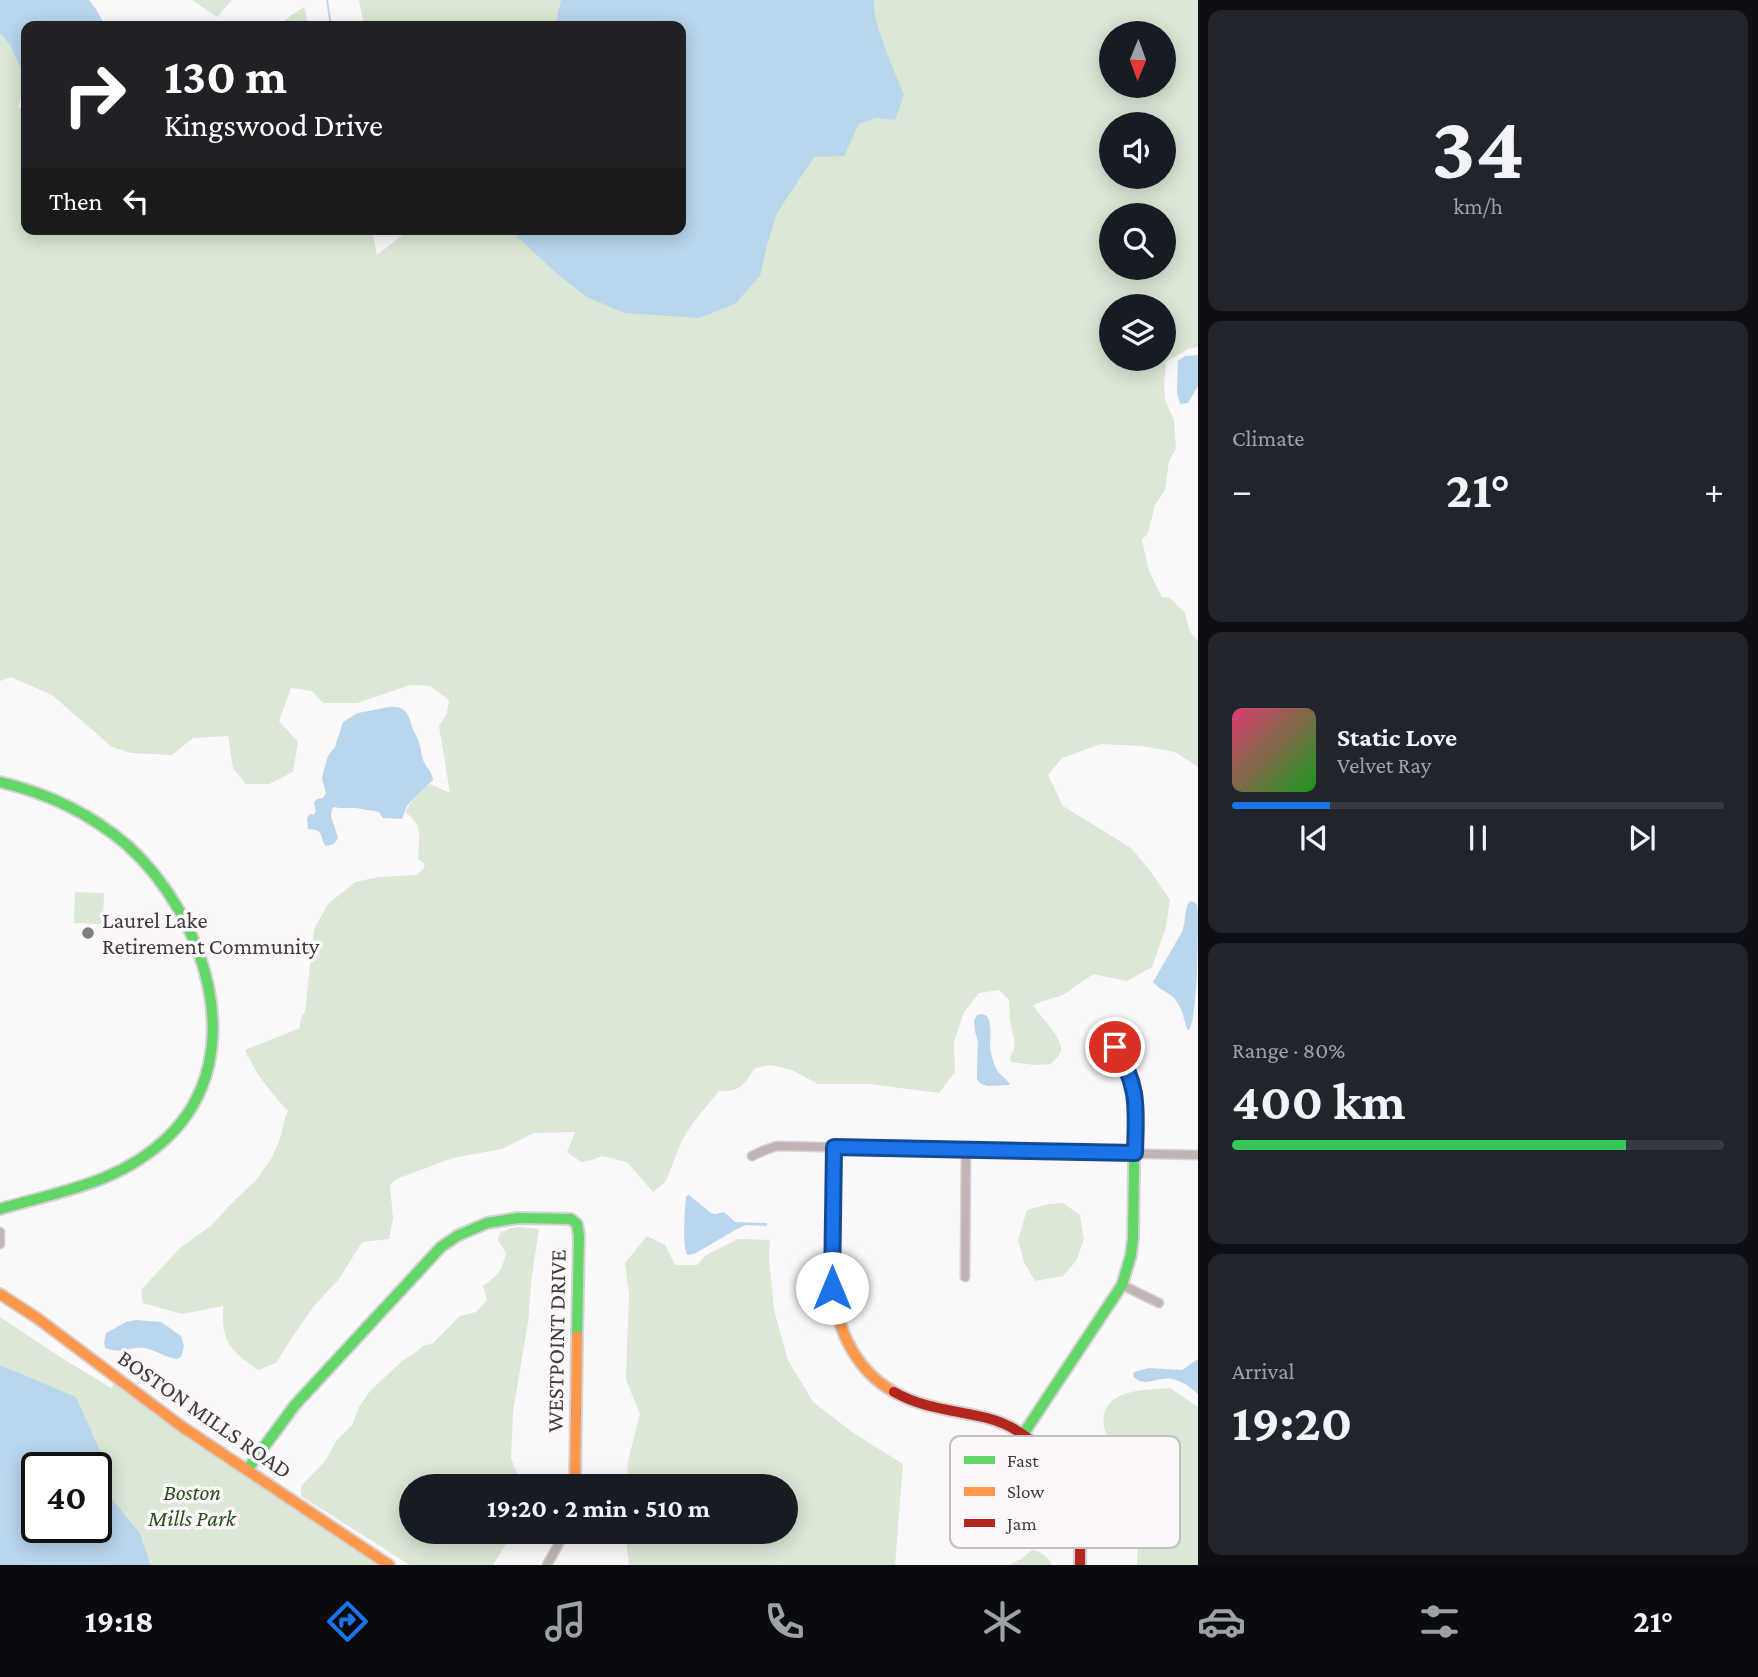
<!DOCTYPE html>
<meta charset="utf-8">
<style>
:root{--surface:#171b24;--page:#20242c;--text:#f1f3f6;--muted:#9ea1a6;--line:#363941;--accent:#1a73e8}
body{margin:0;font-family:"Crimson Pro",serif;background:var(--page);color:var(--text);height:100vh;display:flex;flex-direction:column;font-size:26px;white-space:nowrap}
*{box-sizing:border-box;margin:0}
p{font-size:23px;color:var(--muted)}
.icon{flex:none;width:38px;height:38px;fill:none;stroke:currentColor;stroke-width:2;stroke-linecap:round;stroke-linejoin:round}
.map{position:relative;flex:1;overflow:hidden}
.sheet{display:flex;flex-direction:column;gap:10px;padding:10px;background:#0d0f14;width:560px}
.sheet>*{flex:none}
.guide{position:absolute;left:21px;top:21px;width:665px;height:214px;border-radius:14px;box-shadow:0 4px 18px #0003;background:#202124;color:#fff;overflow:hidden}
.needle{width:46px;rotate:181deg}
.tools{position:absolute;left:1099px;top:21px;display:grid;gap:14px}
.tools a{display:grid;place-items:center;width:77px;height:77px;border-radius:50%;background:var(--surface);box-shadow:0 4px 18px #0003;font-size:35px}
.speed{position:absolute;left:21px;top:1452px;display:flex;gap:14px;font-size:35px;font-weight:700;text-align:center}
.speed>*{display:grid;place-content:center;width:91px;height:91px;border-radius:50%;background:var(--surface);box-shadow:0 4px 18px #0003;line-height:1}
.speed .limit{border:4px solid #111;border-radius:10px;background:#fff;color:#111}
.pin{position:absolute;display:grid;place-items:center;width:60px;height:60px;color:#fff;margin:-30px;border:4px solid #fff;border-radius:50%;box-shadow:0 2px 7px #0007}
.me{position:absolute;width:77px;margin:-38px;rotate:0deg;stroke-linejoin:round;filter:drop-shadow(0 0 5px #0008)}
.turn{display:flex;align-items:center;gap:24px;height:147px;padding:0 28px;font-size:32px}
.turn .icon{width:91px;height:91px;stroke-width:2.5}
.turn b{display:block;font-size:49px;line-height:60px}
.then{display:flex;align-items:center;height:66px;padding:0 28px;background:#0003;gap:14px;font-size:26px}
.big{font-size:52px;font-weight:700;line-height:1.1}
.sheet .widget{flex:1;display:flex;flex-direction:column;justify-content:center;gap:10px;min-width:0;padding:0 24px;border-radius:14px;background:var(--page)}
.sheet .dial{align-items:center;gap:0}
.dial b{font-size:91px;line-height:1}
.song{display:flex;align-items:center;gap:21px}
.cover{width:84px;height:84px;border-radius:10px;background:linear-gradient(135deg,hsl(340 70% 55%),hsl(120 70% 35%))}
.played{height:7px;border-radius:4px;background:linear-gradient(90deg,var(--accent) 20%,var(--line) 20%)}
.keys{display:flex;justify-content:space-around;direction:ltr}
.heat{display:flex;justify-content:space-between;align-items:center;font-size:38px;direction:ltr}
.charge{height:10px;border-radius:5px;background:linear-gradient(90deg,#34c759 80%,var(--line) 0)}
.trip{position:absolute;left:399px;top:1474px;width:399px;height:70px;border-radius:35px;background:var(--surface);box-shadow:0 4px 18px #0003;font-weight:700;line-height:70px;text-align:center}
.tabs{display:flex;height:112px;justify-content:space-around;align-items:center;background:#090b0e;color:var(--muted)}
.tabs .icon{width:49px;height:49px}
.tabs .active{color:var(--accent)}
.tabs b{font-size:32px;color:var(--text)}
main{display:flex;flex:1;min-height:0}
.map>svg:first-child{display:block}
.green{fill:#dae8d5;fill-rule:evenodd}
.water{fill:#b9d6ed;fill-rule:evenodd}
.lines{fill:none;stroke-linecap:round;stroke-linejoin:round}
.stream{stroke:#b9d6ed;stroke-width:2}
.street-casing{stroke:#d4d2d4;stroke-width:11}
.fast-casing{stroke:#d4d2d4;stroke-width:14}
.slow-casing{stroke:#d4d2d4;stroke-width:14}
.jam-casing{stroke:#d4d2d4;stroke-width:14}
.street{stroke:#c2b4b2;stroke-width:8}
.fast{stroke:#63d668;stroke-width:10}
.slow{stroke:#ff974d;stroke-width:10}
.jam{stroke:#b3261e;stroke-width:10}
.route-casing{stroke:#114b97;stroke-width:18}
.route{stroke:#1a73e8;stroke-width:12}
.poi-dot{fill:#7e7d7f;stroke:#fbf7fb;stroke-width:2.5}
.labels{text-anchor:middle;stroke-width:7;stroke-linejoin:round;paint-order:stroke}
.poi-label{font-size:23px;fill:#3c3b3d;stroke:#fbf7fb;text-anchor:start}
.street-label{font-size:23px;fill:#3c3b3d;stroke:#fbf7fb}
.park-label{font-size:23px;font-style:italic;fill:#2a511a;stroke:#fbf7fb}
.key{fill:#fbf7fb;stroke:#c2bfc2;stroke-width:2}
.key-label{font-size:19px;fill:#3c3b3d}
</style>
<main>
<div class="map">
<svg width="1198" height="1565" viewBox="0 0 1198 1565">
<rect width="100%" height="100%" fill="#faf8fa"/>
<!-- green -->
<g class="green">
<polygon points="192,0 232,0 217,17"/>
<path d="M359 0H1198V347L1188 349 1166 362 1164 384 1165 400 1174 420 1176 449 1169 461 1165 490 1155 505 1148 533 1142 540 1149 571 1162 597 1170 598 1185 613 1190 632 1198 641V767L1175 752 1141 746 1101 744 1062 758 1048 775 1063 806 1131 848 1151 872 1170 900 1166 927 1152 967 1127 981 1093 974 1063 995 1037 1003 1033 1006C1040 1015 1063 1039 1061 1050 1060 1056 1054 1060 1051 1064L1035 1065 1011 1062 1010 1057 1014 1049V1039L1010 1020 1009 1000 999 990 979 993 964 1012 954 1042 955 1072 939 1093 870 1084H818L792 1070 771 1065 755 1068C745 1083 740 1093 719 1091L695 1120 682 1140 666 1181 653 1192 627 1162 602 1156 592 1160 581 1162 567 1152 575 1132 534 1133 502 1149 453 1158 415 1172 397 1179 390 1185 393 1218 389 1239 362 1242 339 1279 314 1306 295 1333 276 1363 258 1370C229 1349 222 1343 223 1306L182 1314 143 1303 141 1290 180 1248 212 1225 228 1207 257 1179 271 1159 280 1139 285 1118 288 1111C271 1093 255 1073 245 1050L300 1028C300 1021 300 1017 305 1012L314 929 328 904 355 882 379 877 416 875 423 869 425 864 418 859C419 840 424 825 406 813 409 801 420 791 430 784L450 793 439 726 447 713 449 700 430 686 410 685 357 703H323L312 691 291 688 279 721 298 742 293 772 269 784H246L233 768 228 736 193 738 172 755 131 753 112 747 52 695 11 677 0 681V33L10 45 26 79 18 108H26V229H372L377 255 405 233 404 229H681V26H364ZM1111 33H1164V86H1111ZM1111 124H1164V177H1111ZM1111 215H1164V268H1111ZM1111 306H1164V359H1111Z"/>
<polygon points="304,7 309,26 279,26 290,16"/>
<polygon points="75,892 104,893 103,924 74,923"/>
<polygon points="1063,1203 1080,1215 1084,1239 1076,1261 1063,1276 1035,1281 1024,1262 1018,1240 1027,1210 1049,1204"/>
<path d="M521 1227 539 1229 532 1275 528 1322 513 1412 511 1459 523 1486H411V1531H514L493 1565H410L301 1496V1486L326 1460 336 1441 352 1425 359 1407 370 1391 402 1361 416 1352 423 1346 433 1343 460 1316 476 1312 487 1300 483 1286C497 1277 503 1269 506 1253L498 1240 500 1233 511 1228Z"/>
<polygon points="647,1236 665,1245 675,1265 697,1265 706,1255 738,1239 770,1240 769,1257 774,1310 788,1360 813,1402 855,1434 903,1464 895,1565 629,1565 625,1531 786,1531 786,1486 627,1486 628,1461 640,1414 626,1380 629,1294 625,1263"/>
<polygon points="0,1317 65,1360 111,1388 118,1379 382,1565 151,1565 140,1533 107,1493 106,1464 76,1398 0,1365"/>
<path d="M1170 1388 1198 1407V1565H1137C1138 1541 1139 1518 1133 1494 1130 1482 1126 1463 1121 1453 1116 1445 1107 1440 1105 1431 1095 1389 1143 1390 1170 1388Z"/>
<path d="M1032 1550C1040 1550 1048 1557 1052 1565H1009L1021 1559Z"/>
</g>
<!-- water -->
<g class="water">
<polygon points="0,0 89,0 96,9 105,26 26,26 26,79 10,45 0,33"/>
<path d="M561 0H874C871 20 896 74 904 95L895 120 876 118 859 124 844 156 814 157 777 213 767 245 760 276 735 304 699 318 624 313 587 297 556 273 509 229H681V26H555Z"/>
<polygon points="1198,355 1198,386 1188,403 1180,404 1177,393 1178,361 1185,356"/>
<path d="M389 707C409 705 409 719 414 732 417 738 418 737 419 743 421 748 421 755 423 760 426 768 432 771 433 780L412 800 407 806 402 819 383 818 379 812 356 808H339L334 807 332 809 331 816 338 838 334 844 326 846C321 842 323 832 316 830 313 829 310 830 308 829L307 818 310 814 313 815 316 812 314 802 317 799 323 798 326 793 322 779 323 773 328 756 335 747 343 722 358 713Z"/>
<path d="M1192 901 1197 904 1198 914C1198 939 1198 1013 1189 1030L1187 1029C1184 1018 1181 1004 1172 996 1165 991 1158 988 1153 982L1182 932C1186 922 1184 911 1189 902Z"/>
<path d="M982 1014 987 1016C992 1026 990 1034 990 1044 990 1052 994 1065 998 1072 1002 1076 1007 1080 1010 1084L1008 1085 988 1086 981 1084 977 1079V1072L978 1042 975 1031 974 1021 977 1015Z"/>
<path d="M689 1195 711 1213 715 1214 724 1212 735 1222 767 1223V1226L746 1225 737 1229 694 1254 687 1255C682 1244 685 1209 686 1196Z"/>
<path d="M136 1320 161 1322 181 1336 184 1346 181 1357 177 1359C165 1357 155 1350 144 1348 129 1346 124 1355 105 1348L104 1342 106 1333 126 1322Z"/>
<path d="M1198 1359V1394C1190 1387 1183 1381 1172 1379 1158 1376 1144 1389 1133 1376L1134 1372 1149 1368 1182 1370Z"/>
<path d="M0 1365 76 1397 106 1464 107 1493 140 1533 151 1565H0ZM96 1468V1528H37V1468Z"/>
</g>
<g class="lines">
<!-- stream -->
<polyline class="stream" points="327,0 331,26"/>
<!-- street casing -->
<g class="street-casing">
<g id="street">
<polyline points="752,1156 765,1150 777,1146 1198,1155"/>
<polyline points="0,1232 0,1244"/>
<polyline points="965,1277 966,1149"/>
<polyline points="1122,1285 1159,1303"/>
<polyline points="547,1565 566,1531"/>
</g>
</g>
<!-- fast casing -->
<g class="fast-casing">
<g id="fast">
<path d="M0 782C47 793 90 813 127 845 204 914 253 1055 168 1137 120 1183 62 1191 0 1209"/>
<polyline points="247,1470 295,1405 441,1247 457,1236 487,1223 518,1218 571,1219 577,1224 579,1236 577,1336"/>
<polyline points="973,1510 1122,1285 1131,1255 1133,1238 1135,1096 1130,1072 1115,1047"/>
</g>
</g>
<!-- slow casing -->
<g class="slow-casing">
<g id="slow">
<path d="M834 1147 832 1288C838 1330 855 1370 894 1392"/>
<polyline points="0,1294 37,1318 181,1426 389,1565"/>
<polyline points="575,1486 577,1336"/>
</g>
</g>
<!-- jam casing -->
<g class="jam-casing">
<path id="jam" d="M894 1392C924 1409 955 1410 987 1418 1034 1430 1071 1475 1078 1522 1081 1536 1080 1550 1080 1565"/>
</g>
<!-- street -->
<use href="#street" class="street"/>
<!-- fast -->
<use href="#fast" class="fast"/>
<!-- slow -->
<use href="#slow" class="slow"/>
<!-- jam -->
<use href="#jam" class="jam"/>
</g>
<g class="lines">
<!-- route casing -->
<g class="route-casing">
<path id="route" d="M832 1288 834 1147 1135 1153C1136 1109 1140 1087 1115 1047"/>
</g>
<!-- route -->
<use href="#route" class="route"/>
</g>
<!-- markers -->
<circle class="poi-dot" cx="88" cy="933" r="7"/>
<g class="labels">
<!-- poi labels -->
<g class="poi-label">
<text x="102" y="928">Laurel Lake<tspan x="102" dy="26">Retirement Community</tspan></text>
</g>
<!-- street labels -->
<g class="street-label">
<text transform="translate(556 1341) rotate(-89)" y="8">WESTPOINT DRIVE</text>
<text transform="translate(205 1414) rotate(35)" y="8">BOSTON MILLS ROAD</text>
</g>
<!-- park labels -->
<g class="park-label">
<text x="192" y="1500">Boston<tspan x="192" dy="26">Mills Park</tspan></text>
</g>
</g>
<!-- legend -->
<rect x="950" y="1436" width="230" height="112" rx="10" class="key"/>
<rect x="964" y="1456" width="31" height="8" fill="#63d668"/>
<rect x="964" y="1487" width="31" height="9" fill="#ff974d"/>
<rect x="964" y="1519" width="31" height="8" fill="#b3261e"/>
<g class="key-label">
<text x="1007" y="1467">Fast</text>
<text x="1007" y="1498">Slow</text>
<text x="1007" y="1530">Jam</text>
</g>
</svg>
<div class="tools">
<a><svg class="needle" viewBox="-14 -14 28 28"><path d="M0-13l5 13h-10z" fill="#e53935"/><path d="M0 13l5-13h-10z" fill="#9ea1a6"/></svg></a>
<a><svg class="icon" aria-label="sound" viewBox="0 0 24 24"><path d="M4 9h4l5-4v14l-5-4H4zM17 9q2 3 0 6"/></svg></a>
<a><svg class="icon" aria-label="search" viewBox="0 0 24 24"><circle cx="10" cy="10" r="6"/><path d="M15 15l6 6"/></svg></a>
<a><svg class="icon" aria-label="layers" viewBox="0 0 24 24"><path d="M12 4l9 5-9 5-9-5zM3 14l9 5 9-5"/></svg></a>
</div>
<div class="speed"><div class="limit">40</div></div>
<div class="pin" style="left:1115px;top:1047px;background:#d93025"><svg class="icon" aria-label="arrive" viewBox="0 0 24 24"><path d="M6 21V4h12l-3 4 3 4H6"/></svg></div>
<svg class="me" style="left:832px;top:1288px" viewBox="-20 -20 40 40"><circle r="19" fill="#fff"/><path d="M0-13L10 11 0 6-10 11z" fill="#1a73e8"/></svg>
<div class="trip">19:20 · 2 min · 510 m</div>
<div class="guide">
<div class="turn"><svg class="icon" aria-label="right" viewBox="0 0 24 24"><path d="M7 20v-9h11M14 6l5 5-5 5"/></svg><div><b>130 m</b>Kingswood Drive</div></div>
<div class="then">Then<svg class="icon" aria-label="left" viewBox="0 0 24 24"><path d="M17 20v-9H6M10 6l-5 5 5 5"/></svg></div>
</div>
</div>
<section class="sheet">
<div class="widget dial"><b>34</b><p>km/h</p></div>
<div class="widget"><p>Climate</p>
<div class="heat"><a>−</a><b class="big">21°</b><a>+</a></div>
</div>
<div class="widget">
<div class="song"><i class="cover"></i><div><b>Static Love</b><p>Velvet Ray</p></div></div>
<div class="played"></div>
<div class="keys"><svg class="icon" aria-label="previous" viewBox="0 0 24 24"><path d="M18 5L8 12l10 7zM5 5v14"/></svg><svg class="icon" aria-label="pause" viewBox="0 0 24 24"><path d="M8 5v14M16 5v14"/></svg><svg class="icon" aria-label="next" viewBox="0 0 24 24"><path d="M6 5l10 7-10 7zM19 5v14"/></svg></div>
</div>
<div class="widget"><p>Range · 80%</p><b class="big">400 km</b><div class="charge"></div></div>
<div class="widget"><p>Arrival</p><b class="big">19:20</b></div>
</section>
</main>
<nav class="tabs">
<b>19:18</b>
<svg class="icon active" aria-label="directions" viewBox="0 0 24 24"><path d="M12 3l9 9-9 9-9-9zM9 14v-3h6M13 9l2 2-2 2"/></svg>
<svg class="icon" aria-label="music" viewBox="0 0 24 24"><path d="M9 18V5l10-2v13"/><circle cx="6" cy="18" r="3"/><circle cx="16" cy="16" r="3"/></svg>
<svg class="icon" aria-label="phone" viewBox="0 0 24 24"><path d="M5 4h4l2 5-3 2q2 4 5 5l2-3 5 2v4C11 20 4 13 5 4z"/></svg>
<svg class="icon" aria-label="climate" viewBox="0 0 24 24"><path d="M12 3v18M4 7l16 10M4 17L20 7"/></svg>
<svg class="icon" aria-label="car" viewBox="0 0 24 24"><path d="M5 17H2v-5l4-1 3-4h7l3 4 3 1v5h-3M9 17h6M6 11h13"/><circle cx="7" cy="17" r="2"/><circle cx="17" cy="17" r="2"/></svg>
<svg class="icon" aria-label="filters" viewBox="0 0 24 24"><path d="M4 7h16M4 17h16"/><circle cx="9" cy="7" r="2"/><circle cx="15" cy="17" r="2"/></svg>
<b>21°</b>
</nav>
